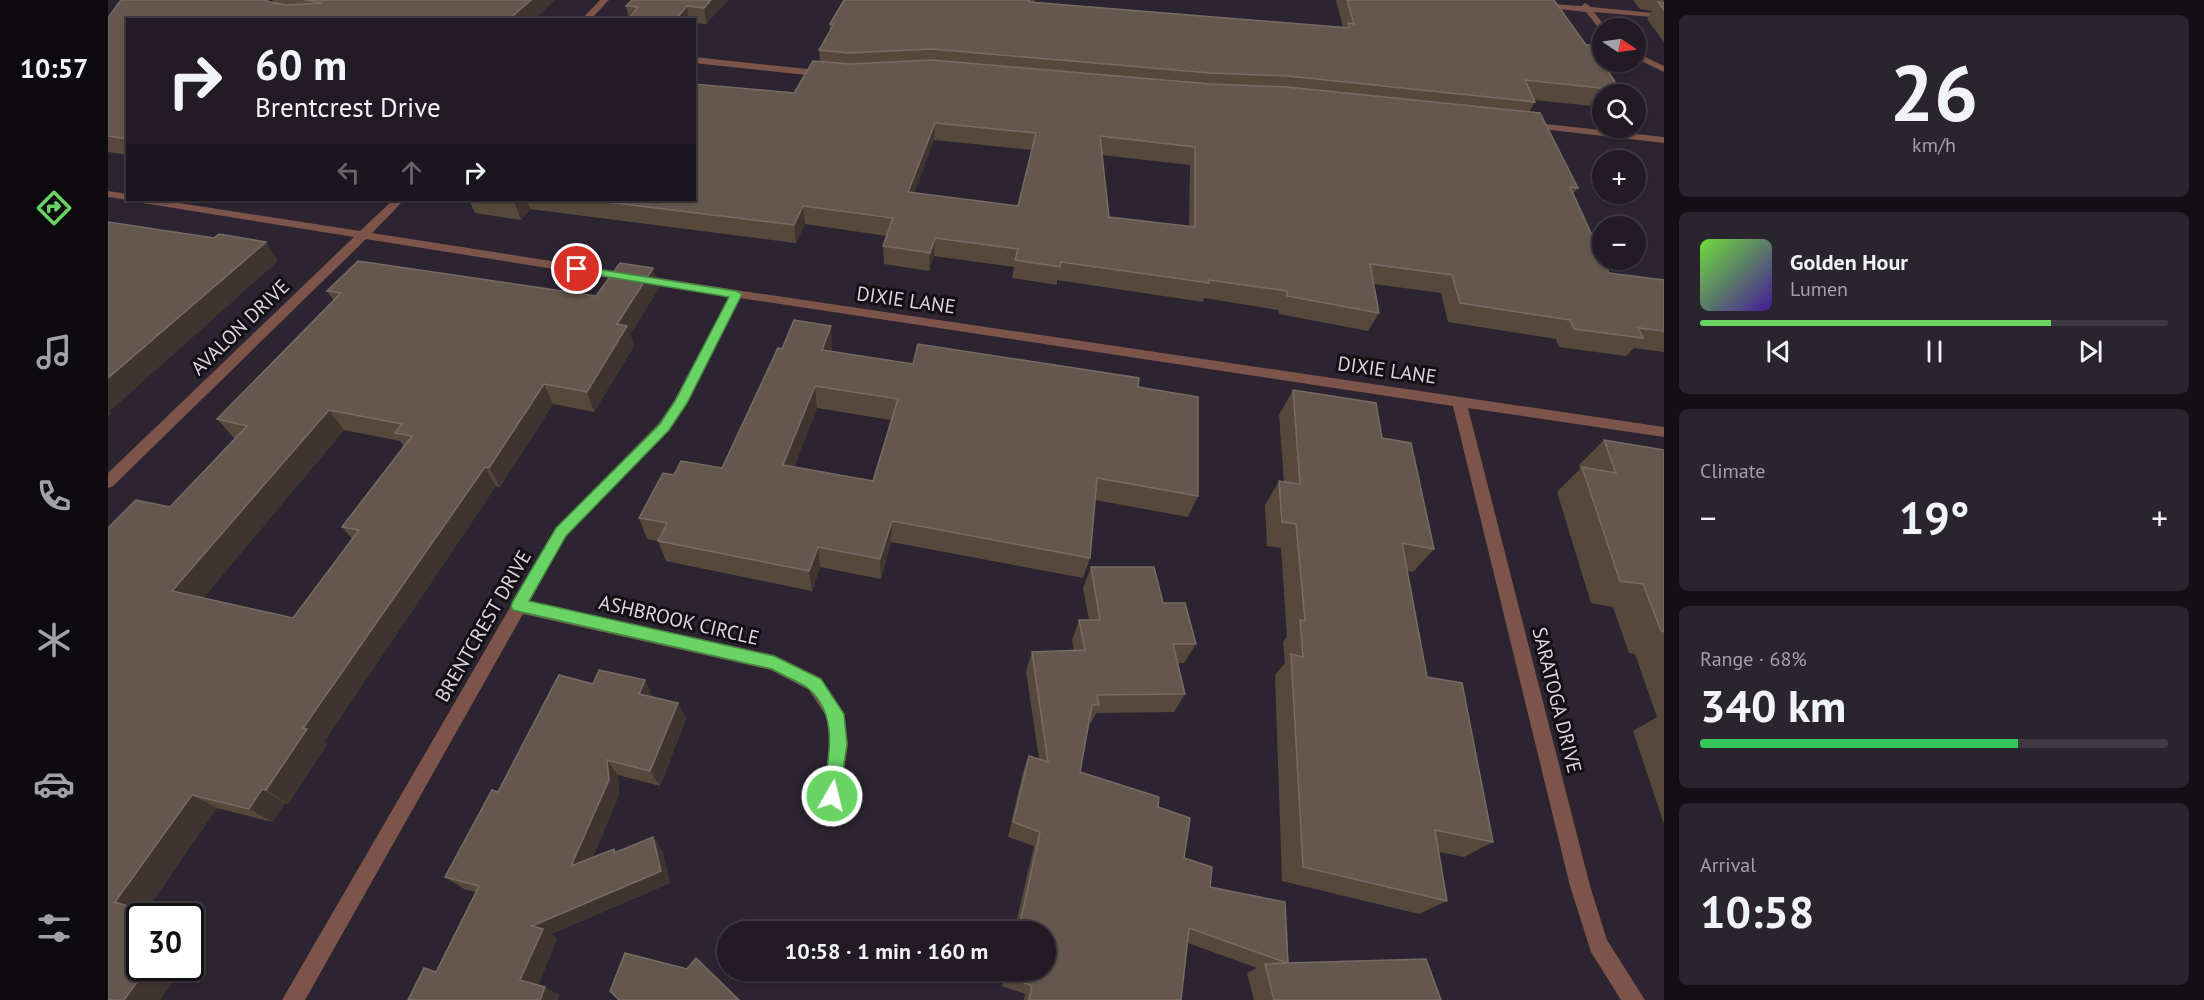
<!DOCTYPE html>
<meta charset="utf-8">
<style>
:root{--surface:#221b26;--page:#2a242e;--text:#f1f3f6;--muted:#a2a1a7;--line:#3f3943;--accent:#69d364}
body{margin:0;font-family:"PT Sans",sans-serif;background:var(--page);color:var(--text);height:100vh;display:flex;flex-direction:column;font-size:22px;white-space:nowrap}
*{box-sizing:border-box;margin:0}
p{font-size:20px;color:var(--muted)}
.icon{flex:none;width:33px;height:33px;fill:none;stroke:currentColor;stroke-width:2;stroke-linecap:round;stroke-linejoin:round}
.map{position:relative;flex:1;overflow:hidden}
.side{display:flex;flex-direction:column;gap:15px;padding:15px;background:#130f15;width:540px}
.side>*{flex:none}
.banner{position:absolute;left:18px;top:18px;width:570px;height:183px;border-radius:0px;box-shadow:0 2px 4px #0004,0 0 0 2px var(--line);background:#221b26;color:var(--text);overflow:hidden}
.needle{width:39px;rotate:103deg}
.buttons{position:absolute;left:1484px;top:18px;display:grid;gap:12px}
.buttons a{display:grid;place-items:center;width:54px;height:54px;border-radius:50%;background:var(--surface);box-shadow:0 2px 4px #0004,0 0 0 2px var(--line);font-size:30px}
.speed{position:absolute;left:18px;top:903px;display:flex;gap:12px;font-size:30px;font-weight:700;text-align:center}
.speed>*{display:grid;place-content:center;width:78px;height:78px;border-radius:50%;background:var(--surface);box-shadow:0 2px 4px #0004,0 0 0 2px var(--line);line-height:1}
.speed .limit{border:3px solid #111;border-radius:9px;background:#fff;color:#111}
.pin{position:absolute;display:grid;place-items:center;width:51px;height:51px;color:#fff;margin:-26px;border:3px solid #fff;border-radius:50%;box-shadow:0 2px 6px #0007}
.me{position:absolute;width:66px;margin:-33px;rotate:8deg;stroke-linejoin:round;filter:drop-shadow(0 0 4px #0008)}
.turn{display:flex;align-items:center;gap:21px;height:126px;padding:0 30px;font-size:27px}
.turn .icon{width:78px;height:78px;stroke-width:2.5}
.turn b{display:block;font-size:42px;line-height:51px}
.lanes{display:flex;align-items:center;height:57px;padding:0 30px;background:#0003;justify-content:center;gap:30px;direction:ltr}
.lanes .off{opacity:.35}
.big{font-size:45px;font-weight:600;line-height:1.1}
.side .tile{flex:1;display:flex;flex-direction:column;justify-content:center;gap:9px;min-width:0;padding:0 21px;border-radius:9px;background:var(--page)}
.side .dial{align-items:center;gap:0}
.dial b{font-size:78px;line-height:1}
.song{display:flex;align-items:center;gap:18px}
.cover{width:72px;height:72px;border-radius:9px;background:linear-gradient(135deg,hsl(100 70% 55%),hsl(260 70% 35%))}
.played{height:6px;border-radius:3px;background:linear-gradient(90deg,var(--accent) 75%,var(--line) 75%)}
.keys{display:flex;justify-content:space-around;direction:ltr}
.heat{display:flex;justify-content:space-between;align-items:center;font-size:33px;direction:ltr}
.charge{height:9px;border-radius:4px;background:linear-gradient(90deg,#34c759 68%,var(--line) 0)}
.trip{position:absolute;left:609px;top:921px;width:339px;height:60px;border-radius:30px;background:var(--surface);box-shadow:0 2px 4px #0004,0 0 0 2px var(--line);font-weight:600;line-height:60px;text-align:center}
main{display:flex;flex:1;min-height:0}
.dock{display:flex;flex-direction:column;width:108px;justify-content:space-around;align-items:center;background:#0e0b0f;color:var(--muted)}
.dock .icon{width:42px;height:42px}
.dock .current{color:var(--accent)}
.dock b{font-size:27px;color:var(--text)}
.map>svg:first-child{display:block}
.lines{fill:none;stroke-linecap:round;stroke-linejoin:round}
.street{fill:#7c5449;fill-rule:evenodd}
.wall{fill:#56493c;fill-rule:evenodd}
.shaded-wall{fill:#403431}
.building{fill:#64584e;stroke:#776b64;stroke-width:1.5;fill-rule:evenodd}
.route{fill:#69d364;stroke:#448941;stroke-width:1.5}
.labels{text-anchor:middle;stroke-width:6;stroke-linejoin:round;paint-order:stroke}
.street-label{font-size:20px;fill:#dbd5de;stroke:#130f15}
</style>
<main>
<nav class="dock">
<b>10:57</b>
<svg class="icon current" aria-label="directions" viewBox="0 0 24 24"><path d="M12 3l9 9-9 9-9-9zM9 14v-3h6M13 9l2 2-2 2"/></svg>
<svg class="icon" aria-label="music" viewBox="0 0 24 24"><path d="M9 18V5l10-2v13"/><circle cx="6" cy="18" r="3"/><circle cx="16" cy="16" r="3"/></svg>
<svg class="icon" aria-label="phone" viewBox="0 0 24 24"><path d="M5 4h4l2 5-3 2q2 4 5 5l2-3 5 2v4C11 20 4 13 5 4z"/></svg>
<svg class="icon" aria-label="climate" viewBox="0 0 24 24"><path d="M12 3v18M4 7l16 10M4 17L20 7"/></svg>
<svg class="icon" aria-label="car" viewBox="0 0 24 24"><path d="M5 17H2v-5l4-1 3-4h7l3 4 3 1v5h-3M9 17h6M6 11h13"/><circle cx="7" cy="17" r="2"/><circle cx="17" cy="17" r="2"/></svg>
<svg class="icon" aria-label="filters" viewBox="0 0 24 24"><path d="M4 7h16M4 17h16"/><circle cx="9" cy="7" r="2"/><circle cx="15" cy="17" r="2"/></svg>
</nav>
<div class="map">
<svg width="1556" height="1000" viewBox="0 0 1556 1000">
<rect width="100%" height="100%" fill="#2d2432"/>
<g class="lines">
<!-- street -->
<g class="street">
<polygon points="492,0 501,0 482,20 473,20"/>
<polygon points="1428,3 1474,6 1477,3 1483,7 1556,14 1556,18 1486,12 1498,28 1494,28 1494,32 1478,12 1431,7 1428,7"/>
<polygon points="1527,52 1556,66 1556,72 1527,58"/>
<polygon points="586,57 718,71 723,74 718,77 586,63"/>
<polygon points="1420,122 1556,137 1556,143 1417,127 1417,123"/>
<polygon points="0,191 20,194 20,200 23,200 20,200 0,197"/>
<polygon points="30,200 52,200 252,231 285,200 296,200 264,233 628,290 1556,427 1556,437 1360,408 1482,886 1499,940 1537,1000 1513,1000 1483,952 1462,886 1345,406 632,298 579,403 561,431 458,536 422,601 666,655 713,678 736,714 740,744 731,803 724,806 717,803 714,796 722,744 718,716 701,690 663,670 415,614 197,1000 174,1000 448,528 551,423 566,401 621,297 258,239 5,486 0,488 0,473 246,237 35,203"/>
</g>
</g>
<!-- wall -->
<g class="wall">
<polygon points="164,0 447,0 425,20 20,20 20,155 0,152 0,18 162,2 166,3"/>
<polygon points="524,0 620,0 598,24 586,23 586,20 520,20 521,18 518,6"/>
<path d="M736 0H927L926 2 1235 27 1228 0H1446L1478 45 1512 90 1508 94H1494V107L1426 100 1427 102 1421 112 1470 188 1465 194 1501 273 1556 280V352L1526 348 1518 356 1451 347 1448 339 1340 322 1333 293 1266 284 1271 313 1260 331 1171 314 1170 310 1096 298 1095 302 949 280V285L904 278 906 267 826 256 821 271 776 264 775 246 779 236 697 224 688 243 422 209 413 220 367 213 361 200H586L686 93 712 61 711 50 722 32V24ZM826 140 924 150 910 206 806 193ZM994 155 1082 165 1081 226 1001 217Z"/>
<polygon points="1525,0 1556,0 1556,42 1539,19 1544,11 1532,9"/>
<path d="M545 268 551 288 522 334 526 346 486 412 445 404 392 487 388 486 216 742 219 744 180 804 177 803 164 822 109 808 37 912 74 968 52 1000H0L62 507 127 439 109 419 226 301 219 291 488 296ZM236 430 292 441 296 446 234 527 244 539 185 618 95 598Z"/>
<path d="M724 348 723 351 805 364 1030 387 1090 496 1080 517 987 500 982 558 975 578 783 542 773 579 712 567 704 591 558 561 550 541 539 539 531 518 566 475 614 468 674 349ZM709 408 783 420 765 481 686 467Z"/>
<polygon points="1185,390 1274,438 1326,549 1305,572 1299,571 1319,677 1385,842 1356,857 1331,852 1339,901 1311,914 1174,881 1167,675 1177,663 1175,642 1179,637 1173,548 1159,546 1157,505 1171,481 1176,481 1171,415"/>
<polygon points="1496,440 1556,450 1556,824 1525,731 1549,717 1527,654 1521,653 1505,607 1483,603 1449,492 1472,469 1471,465"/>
<polygon points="983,567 1055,603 1088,644 1076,663 1070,663 1077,694 1066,712 988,713 983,723 981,723 972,772 1050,807 1076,858 1102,887 1180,963 1333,1000 1146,1000 1139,973 1149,968 1080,943 1073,1000 916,1000 917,994 894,986 898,970 938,970 938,932 906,932 926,846 900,837 915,772 921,756 931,759 918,671 924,652 966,650 964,640 971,620 981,620 975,588"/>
<polygon points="546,697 570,703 578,719 552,786 510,775 511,795 485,857 506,849 508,852 554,850 562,883 443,934 449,939 430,985 452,995 328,972 368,892 356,889 337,877"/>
</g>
<!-- shaded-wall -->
<g class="shaded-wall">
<polygon points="423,0 447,0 425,20 400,20"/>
<polygon points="603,0 620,0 598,24 596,8"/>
<polygon points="579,6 581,20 567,20"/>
<polygon points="827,123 826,140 800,210 800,192"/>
<polygon points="408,200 418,200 422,209 413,220 406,202"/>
<polygon points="695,206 697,224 688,243 686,225"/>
<polygon points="827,238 826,256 821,271 822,253"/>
<polygon points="158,242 170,261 2,411 4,414 0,417 0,378"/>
<polygon points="545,268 551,288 522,334 526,346 486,412 479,392 509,324"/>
<polygon points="723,326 724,348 716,372 714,350"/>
<polygon points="436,384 445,404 392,487 381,468"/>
<polygon points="707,386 709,408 679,486 675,465"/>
<polygon points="221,410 236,430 86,609 64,591"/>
<polygon points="377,467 388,486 216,742 219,744 180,804 158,790 195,728"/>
<polygon points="784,521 783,542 773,579 772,559"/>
<polygon points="710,547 712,567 704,591 701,571"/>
<polygon points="537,680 546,698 531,694"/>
<polygon points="570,703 578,719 552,786 542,771"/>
<polygon points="499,760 510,775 511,795 476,878 463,866"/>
<polygon points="154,789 177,803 164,822 141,809"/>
<polygon points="84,795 109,808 37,912 7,902"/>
<polygon points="545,837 554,850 562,883 443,934 449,939 429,988 412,980 424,926"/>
<polygon points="82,926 98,931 82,954"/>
<polygon points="39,968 74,968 52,1000 16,1000"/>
<polygon points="437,987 452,995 450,1000 432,1000"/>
</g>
<!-- building -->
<g class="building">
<polygon points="13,0 157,0 162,2 178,5 214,3 197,0 423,0 400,20 20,20 20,139 0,136 0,18"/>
<polygon points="524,0 603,0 596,8 579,6 567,20 520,20 530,7 518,6"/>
<polygon points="736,0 921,0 921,2 1242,28 1240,23 1246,24 1239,0 1446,0 1478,45 1484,45 1512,90 1417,80 1427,102 1180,76 1102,73 824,49 741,53 711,50 726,24 722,24"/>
<polygon points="1550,2 1556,3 1556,10"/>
<path d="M824 60 1102 84 1179 87 1432 113 1470 188 1462 187 1494 257V260H1495L1501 273 1556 280V331L1530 328 1535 338 1466 329 1462 320 1352 303 1344 275 1262 264 1271 313 1179 296V291L1101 280V283L953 262 952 267 907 260 910 249 827 238 822 253 775 246 785 218 695 206 686 225 482 200H586V84L686 93 705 61 742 64ZM827 123 928 133 910 206 800 192ZM992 136 1087 147V227L1001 217Z"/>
<polygon points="391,200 408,200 406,202"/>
<polygon points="0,222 106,238 111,234 158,242 0,378"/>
<path d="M250 261 488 296 512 263 545 268 509 324 519 326 479 392 436 384 381 468 377 467 195 728 199 729 158 790 154 789 141 809 84 795 7 902 53 916H32V968H39L16 1000H0V528L28 500 62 507 139 426 109 419 233 293 219 291ZM221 410 294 424 287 433 304 436 234 527 251 530 185 618 64 591Z"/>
<path d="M686 320 723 326 714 350 805 364 810 344 1031 378 1030 387 1090 397V496L989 478 982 558 784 521 772 559 710 547 701 571 550 541 559 523 531 518 555 473 566 475 573 461 614 468 670 348 674 349ZM707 386 790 399 765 481 675 465Z"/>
<polygon points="1185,390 1268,403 1274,438 1303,443 1326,549 1294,543 1319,677 1354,683 1385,842 1327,830 1339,901 1195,867 1183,654 1195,657 1192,620 1197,621 1188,524 1174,522 1171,481 1192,484"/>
<polygon points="1496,440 1556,450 1556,632 1553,631 1535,584 1512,581 1474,467 1508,473"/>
<polygon points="983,567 1046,567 1055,603 1077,603 1088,644 1065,644 1077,694 989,695 991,705 984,705 972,772 1051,797 1050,807 1082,818 1076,858 1104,867 1102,887 1177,902 1180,963 1318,959 1333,1000 1166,1000 1157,964 1179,963 1081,928 1073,1000 921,1000 924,986 900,977 901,970 938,970 938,932 910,932 932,832 905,822 921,756 940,762 924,652 977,650 971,620 992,620"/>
<polygon points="491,670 537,680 531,694 570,703 542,771 499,760 501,780 463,866 506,849 506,853 545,837 553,871 424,926 435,929 412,980 437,987 432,1000 300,1000 316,968 328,972 371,886 337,877 384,790 390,792 451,675 485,684"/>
<polygon points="517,953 579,969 588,958 631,1000 511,1000 502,991"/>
</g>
<!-- route -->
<path class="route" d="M469 266 628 291 634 294 579 403 561 430 458 536 421 601 666 656 713 679 736 714 739 744 730 802 724 805 717 802 715 796C720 761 732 716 701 689 691 681 675 676 664 669L405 610 403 606 405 601 448 528 552 424 567 401 621 297 465 271V267Z"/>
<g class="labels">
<!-- street labels -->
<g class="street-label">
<text transform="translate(798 300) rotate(8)" y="7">DIXIE LANE</text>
<text transform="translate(132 327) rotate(-44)" y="7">AVALON DRIVE</text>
<text transform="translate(1279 370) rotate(8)" y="7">DIXIE LANE</text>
<text transform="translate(571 620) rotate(13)" y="7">ASHBROOK CIRCLE</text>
<text transform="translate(375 626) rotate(-60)" y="7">BRENTCREST DRIVE</text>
<text transform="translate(1449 700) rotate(76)" y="7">SARATOGA DRIVE</text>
</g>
</g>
</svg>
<div class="buttons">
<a><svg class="needle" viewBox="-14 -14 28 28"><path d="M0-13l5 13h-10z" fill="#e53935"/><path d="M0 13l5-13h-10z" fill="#a2a1a7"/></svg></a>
<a><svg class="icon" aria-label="search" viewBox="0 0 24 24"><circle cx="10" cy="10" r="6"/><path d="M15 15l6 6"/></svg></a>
<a>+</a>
<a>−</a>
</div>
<div class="speed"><div class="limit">30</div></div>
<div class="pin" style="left:469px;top:269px;background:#d93025"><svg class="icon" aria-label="arrive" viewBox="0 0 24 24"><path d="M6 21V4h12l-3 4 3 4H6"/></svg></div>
<svg class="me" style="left:724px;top:796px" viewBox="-20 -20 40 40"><circle r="17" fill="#69d364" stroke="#fff" stroke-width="3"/><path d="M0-11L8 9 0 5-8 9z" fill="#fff"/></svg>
<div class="trip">10:58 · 1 min · 160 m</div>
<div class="banner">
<div class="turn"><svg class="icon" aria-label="right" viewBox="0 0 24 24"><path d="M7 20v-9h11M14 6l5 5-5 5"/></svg><div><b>60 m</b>Brentcrest Drive</div></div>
<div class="lanes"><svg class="icon off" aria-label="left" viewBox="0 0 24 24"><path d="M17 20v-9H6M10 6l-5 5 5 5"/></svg><svg class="icon off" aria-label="ahead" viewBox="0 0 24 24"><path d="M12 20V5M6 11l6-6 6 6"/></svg><svg class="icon" aria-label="right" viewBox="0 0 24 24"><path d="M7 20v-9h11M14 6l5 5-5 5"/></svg></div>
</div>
</div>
<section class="side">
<div class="tile dial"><b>26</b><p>km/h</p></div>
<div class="tile">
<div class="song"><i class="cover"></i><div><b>Golden Hour</b><p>Lumen</p></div></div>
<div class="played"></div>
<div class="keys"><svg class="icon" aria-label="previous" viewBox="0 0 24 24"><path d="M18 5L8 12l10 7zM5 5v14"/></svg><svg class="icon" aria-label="pause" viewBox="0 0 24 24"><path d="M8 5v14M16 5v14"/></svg><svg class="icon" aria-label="next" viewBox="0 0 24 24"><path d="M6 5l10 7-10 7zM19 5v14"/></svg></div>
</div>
<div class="tile"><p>Climate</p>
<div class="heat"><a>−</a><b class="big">19°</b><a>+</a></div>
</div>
<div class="tile"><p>Range · 68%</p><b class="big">340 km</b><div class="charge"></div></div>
<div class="tile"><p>Arrival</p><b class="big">10:58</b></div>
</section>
</main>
